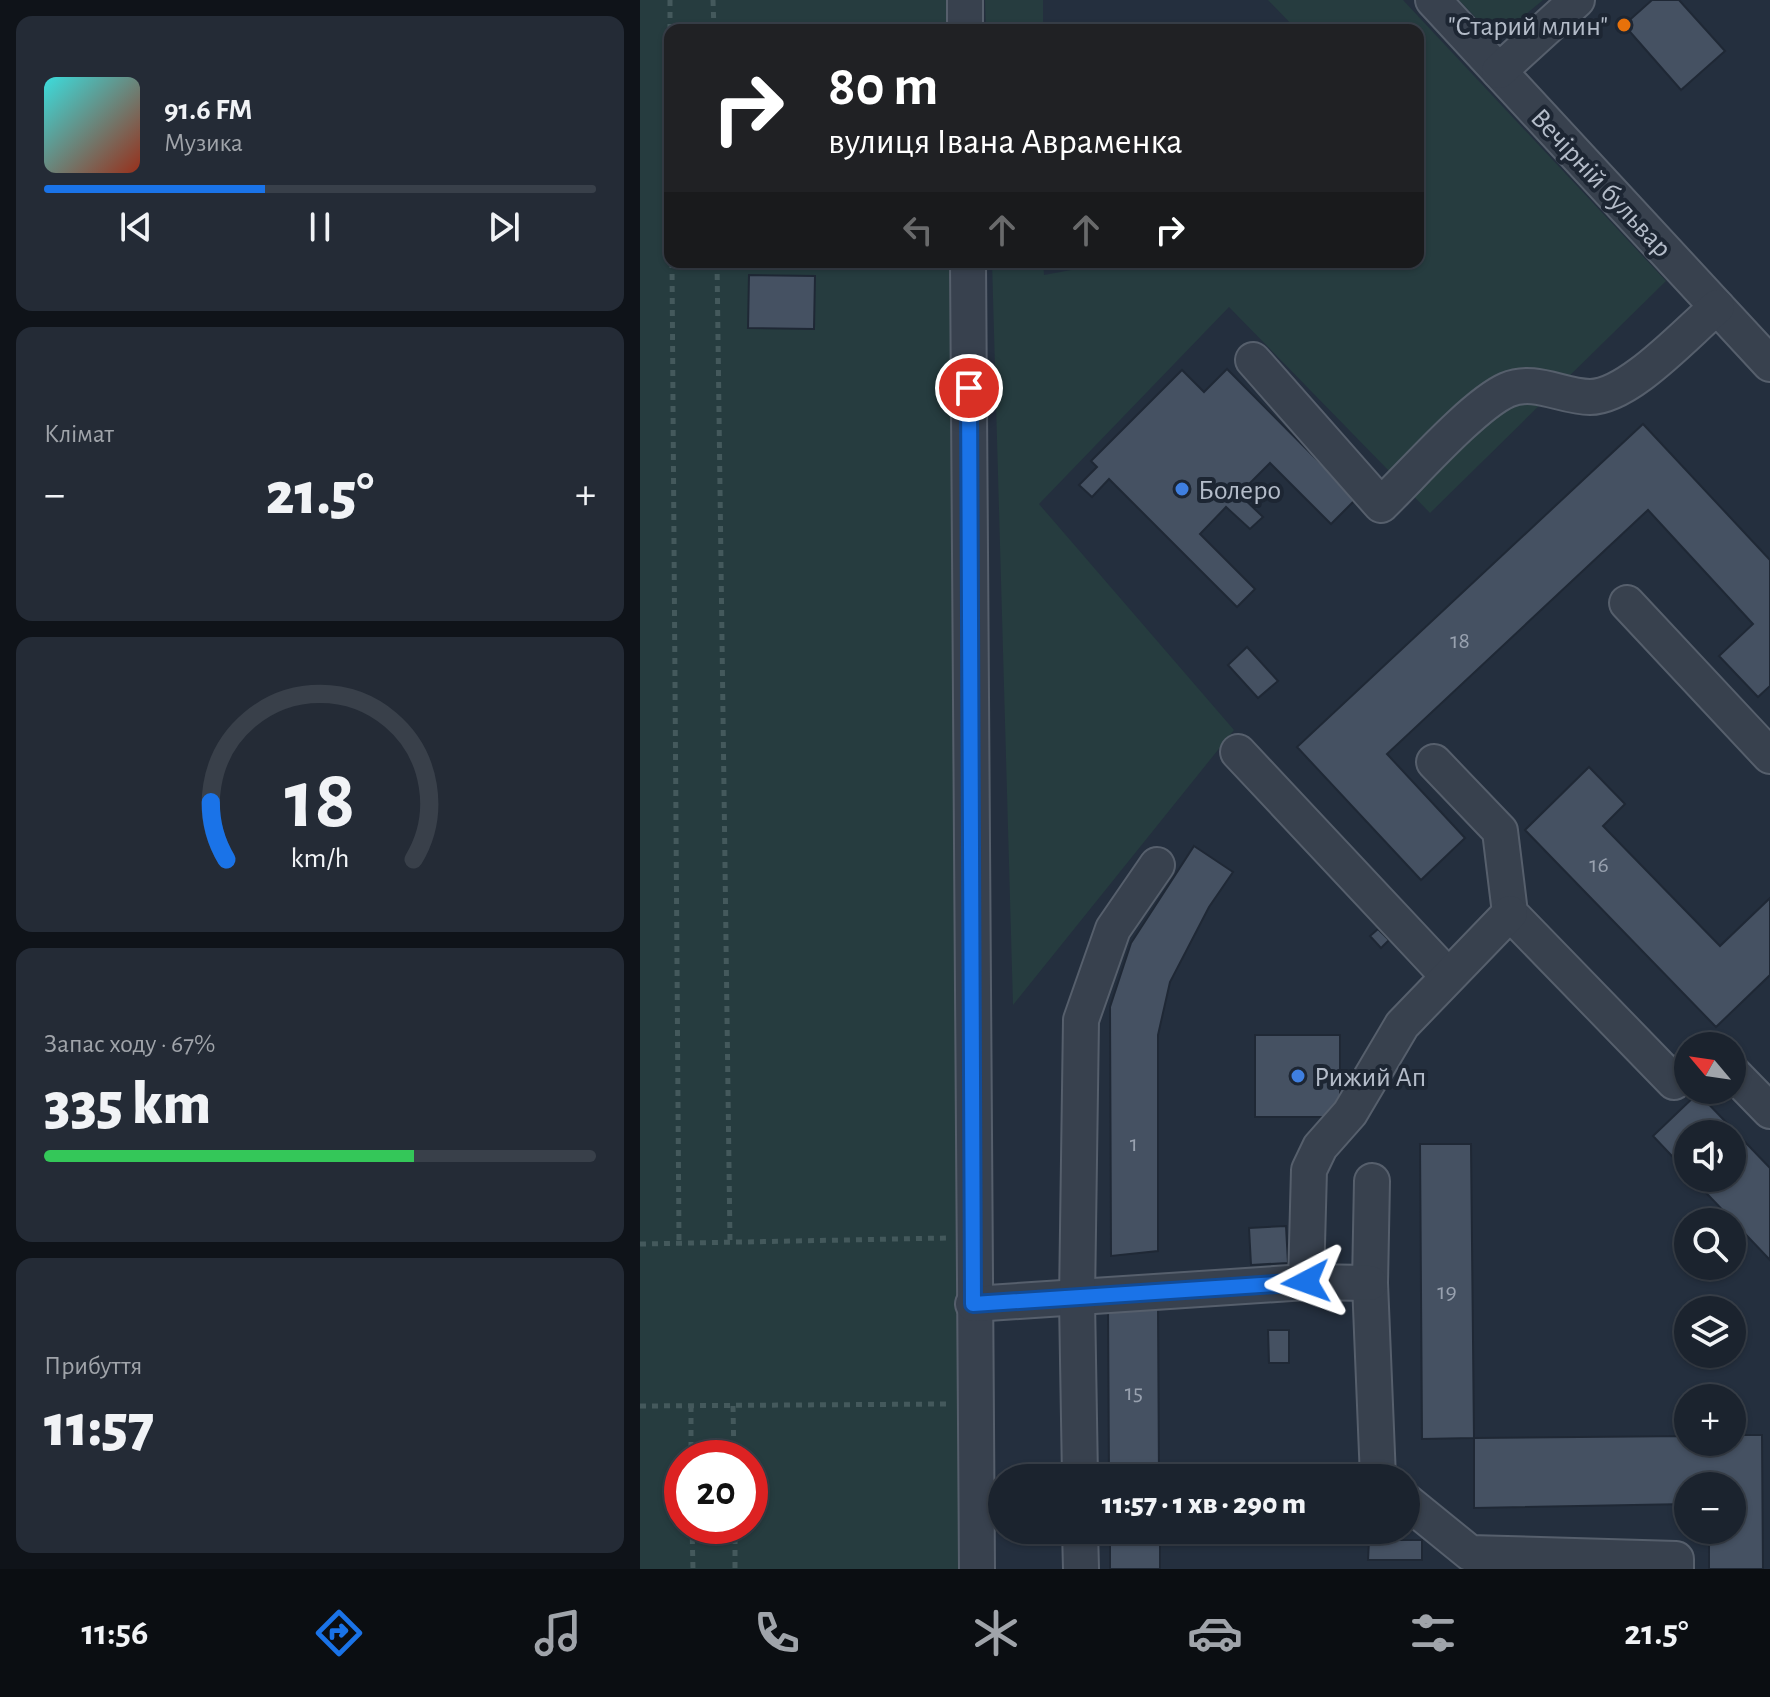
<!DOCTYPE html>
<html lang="uk">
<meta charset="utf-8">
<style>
:root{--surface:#1b232e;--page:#242b36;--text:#f1f3f6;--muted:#a0a4aa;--line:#39404a;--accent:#1a73e8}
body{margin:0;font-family:"Alegreya Sans",sans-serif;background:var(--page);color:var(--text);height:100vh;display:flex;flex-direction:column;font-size:30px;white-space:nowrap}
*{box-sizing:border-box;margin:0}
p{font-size:26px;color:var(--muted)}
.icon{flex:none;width:44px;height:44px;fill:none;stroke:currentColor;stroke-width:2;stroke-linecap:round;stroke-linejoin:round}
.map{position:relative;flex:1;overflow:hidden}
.panel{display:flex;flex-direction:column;gap:16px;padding:16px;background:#0f1319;width:640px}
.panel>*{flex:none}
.guide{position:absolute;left:24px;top:24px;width:760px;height:244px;border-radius:16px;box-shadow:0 2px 6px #0004,0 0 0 2px var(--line);background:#202124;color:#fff;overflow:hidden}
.needle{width:52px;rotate:299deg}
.fabs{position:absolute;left:1034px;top:1032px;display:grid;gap:16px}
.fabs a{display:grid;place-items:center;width:72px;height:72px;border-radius:50%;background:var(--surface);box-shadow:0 2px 6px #0004,0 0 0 2px var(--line);font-size:40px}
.speed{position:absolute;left:24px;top:1440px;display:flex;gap:16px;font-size:40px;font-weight:700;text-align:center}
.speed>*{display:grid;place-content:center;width:104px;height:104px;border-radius:50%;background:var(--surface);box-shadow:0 2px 6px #0004,0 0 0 2px var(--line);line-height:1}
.speed .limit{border:12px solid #d22;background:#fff;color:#111}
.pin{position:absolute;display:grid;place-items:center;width:68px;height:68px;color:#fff;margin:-34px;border:4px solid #fff;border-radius:50%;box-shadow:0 2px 8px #0007}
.me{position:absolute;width:88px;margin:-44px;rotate:266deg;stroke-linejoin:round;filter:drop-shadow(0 0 6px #0008)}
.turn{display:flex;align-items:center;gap:28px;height:168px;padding:0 32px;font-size:36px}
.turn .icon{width:104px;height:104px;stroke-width:2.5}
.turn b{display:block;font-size:56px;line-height:68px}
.lanes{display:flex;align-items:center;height:76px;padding:0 32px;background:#0003;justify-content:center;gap:40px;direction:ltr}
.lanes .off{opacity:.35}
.big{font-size:60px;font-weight:800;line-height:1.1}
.panel .card{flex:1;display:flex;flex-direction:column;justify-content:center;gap:12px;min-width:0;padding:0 28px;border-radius:16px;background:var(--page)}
.panel .dial{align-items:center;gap:0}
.dial svg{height:208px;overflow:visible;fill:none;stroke:var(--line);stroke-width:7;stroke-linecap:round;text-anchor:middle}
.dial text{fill:var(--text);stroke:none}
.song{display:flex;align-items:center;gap:24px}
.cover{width:96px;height:96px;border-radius:12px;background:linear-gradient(135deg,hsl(180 70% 55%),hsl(10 70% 35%))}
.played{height:8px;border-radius:4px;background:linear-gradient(90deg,var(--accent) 40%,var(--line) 40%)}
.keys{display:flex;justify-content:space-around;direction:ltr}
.heat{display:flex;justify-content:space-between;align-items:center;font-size:44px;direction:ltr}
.charge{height:12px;border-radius:6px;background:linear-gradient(90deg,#34c759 67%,var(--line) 0)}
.trip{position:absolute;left:348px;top:1464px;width:432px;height:80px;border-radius:40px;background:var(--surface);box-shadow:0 2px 6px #0004,0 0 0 2px var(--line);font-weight:800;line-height:80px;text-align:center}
.menu{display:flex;height:128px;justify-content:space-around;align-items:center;background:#0b0e12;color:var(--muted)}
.menu .icon{width:56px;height:56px}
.menu .on{color:var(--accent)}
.menu b{font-size:36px;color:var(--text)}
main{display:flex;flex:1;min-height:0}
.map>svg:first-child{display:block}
.green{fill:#263c3f;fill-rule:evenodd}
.building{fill:#455162;stroke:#1f2835;stroke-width:2}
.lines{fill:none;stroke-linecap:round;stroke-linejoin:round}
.minor-casing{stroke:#565f6c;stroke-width:38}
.path{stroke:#44595c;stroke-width:5;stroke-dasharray:6 6;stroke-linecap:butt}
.minor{stroke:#38414e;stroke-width:34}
.route-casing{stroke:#114b97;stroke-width:20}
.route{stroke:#1a73e8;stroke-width:14}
.food-dot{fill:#e8710a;stroke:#1d2633;stroke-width:3}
.shop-dot{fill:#3f7fe0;stroke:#1d2633;stroke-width:3}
.labels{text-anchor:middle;stroke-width:8;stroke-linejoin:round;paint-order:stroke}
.number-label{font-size:24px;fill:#98a1af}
.poi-label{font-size:28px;fill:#b4bcc9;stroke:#1d2633;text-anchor:start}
.street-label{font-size:28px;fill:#b4bcc9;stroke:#1d2633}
</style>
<main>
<section class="panel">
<div class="card">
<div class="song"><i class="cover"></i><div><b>91.6 FM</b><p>Музика</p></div></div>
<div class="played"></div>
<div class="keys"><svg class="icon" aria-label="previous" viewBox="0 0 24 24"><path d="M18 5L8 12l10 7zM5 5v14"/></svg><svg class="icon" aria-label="pause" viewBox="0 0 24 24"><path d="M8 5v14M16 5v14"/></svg><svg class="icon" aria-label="next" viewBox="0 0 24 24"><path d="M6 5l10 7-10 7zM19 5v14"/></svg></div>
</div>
<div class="card"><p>Клімат</p>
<div class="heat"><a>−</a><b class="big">21.5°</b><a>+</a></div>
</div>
<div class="card dial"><svg viewBox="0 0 100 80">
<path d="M14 69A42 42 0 1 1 86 69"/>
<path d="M14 69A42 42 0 0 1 8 47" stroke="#1a73e8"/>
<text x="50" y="56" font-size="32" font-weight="700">18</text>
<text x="50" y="72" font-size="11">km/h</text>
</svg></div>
<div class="card"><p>Запас ходу · 67%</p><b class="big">335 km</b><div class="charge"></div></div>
<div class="card"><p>Прибуття</p><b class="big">11:57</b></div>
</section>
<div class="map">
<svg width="1130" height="1569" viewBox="0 0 1130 1569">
<rect width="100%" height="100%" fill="#242f3e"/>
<!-- green -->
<g class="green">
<path d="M0 0H309L310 30H30V262H312L328 1569H0ZM42 1458H110V1526H42Z"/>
<polygon points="345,0 403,0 403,30 346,30"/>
<polygon points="628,0 763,0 1026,281 790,513 589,307 399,504 594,730 373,1005 352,262 403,262 404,275 475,262 778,262 778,30 657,30"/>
<polygon points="819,0 903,0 856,39"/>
</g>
<!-- building -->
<g class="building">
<polygon points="1012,0 1039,0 1085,51 1041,90 984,25"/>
<polygon points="109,275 175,276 174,329 108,328"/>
<polygon points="587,369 716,499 691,524 630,463 599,494 623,517 610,529 586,507 560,534 615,589 597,607 469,479 452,497 439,485 457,467 451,461 542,370 564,392"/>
<polygon points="1003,424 1130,560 1130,686 1118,697 1079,656 1113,624 1008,510 747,754 825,838 781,880 657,747"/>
<polygon points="607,647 638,681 618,698 588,665"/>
<polygon points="949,767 985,804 963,826 1080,946 1130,898 1130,975 1076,1027 885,830"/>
<polygon points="554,846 593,872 569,907 530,982 518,1035 518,1251 471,1256 470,1007 491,943"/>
<polygon points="738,929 749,940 741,948 730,936"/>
<rect x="615" y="1035" width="85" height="82"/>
<polygon points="1058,1093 1130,1168 1130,1260 1052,1178 1092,1178 1092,1134 1048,1134 1048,1173 1013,1136"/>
<polygon points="780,1144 831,1144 834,1438 782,1439"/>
<polygon points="646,1226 648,1263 611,1265 609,1228"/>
<polygon points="518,1305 519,1478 469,1478 468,1306"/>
<polygon points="628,1330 649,1330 649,1363 629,1363"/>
<polygon points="1092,1435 1122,1435 1123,1569 1069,1569 1069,1530 1092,1530 1092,1486 1048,1486 1048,1504 834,1508 834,1438 1048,1436 1048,1442 1092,1442"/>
<rect x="470" y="1530" width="50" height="39"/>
<polygon points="729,1540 782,1540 782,1560 728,1560"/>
</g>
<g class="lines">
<!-- minor casing -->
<g class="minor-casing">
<g id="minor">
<polyline points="325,0 325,30"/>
<polyline points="793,0 1130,364"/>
<polyline points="859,71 937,0"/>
<polyline points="328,262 337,1569"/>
<path d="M613 360 741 505C771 476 833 405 867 390 895 378 922 397 950 397 989 397 1047 332 1077 307"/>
<polyline points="987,603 1130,756"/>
<polyline points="598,752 808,976"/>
<polyline points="794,762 860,831 870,913 1034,1082 1048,1068"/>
<polyline points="1092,1072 1130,1111"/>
<polyline points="732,1181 730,1283 738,1478"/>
<polyline points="666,1282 669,1170 680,1147 710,1113 762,1025 870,913"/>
<polyline points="333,1304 666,1282 730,1283"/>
<polyline points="440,1478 437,1300 441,1020 473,929 517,865"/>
<polyline points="766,1501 830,1553 1036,1559 1036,1569"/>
<polyline points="440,1530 441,1569"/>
</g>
</g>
<!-- path -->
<g class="path">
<polyline points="30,0 30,53"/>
<polyline points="73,0 74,30"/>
<polyline points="32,262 39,1243"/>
<polyline points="77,262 90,1242"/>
<polyline points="0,1244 307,1238"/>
<polyline points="0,1406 307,1404"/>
<polyline points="51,1406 51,1458"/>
<polyline points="93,1406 94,1458"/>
<polyline points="52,1526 53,1569"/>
<polyline points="95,1526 95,1569"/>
</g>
<!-- minor -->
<use href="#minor" class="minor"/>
</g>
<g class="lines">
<!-- route casing -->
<g class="route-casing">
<polyline id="route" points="329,388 333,1304 666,1282"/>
</g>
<!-- route -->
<use href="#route" class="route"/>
</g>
<!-- markers -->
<circle class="food-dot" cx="984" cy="25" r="8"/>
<g class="shop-dot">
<circle cx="542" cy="489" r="8"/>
<circle cx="658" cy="1076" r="8"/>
</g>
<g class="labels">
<!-- number labels -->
<g class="number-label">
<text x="820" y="648">18</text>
<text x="959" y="872">16</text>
<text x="494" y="1151">1</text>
<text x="807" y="1299">19</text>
<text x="494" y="1400">15</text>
</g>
<!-- poi labels -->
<g class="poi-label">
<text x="968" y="35" text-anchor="end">"Старий млин"</text>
<text x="558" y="499">Болеро</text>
<text x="674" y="1086">Рижий Ап</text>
</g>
<!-- street labels -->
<g class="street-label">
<text transform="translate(962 182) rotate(47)" y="10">Вечірній бульвар</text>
</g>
</g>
</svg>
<div class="fabs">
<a><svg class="needle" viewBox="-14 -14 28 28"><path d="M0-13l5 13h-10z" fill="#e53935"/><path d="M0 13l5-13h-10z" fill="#a0a4aa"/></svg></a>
<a><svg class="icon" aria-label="sound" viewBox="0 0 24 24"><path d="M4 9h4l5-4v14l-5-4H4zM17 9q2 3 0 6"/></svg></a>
<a><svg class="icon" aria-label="search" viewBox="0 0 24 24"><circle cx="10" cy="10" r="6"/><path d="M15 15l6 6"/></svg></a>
<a><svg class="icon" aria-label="layers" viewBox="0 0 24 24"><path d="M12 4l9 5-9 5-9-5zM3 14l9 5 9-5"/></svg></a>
<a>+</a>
<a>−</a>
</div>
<div class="speed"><div class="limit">20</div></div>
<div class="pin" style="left:329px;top:388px;background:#d93025"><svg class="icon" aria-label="arrive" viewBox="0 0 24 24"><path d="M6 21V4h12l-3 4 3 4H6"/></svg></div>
<svg class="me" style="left:666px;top:1282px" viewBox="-20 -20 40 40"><path d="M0-17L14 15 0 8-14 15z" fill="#1a73e8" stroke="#fff" stroke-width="4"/></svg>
<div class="trip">11:57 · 1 хв · 290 m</div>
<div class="guide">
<div class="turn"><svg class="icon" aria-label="right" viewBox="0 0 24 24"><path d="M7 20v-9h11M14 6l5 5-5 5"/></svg><div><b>80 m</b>вулиця Івана Авраменка</div></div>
<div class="lanes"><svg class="icon off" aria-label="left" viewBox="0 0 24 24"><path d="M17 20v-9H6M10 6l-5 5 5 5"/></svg><svg class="icon off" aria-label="ahead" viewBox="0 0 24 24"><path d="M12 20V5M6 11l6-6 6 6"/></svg><svg class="icon off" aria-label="ahead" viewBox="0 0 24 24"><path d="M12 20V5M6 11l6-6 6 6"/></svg><svg class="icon" aria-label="right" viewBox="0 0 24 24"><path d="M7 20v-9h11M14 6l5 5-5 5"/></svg></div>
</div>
</div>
</main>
<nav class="menu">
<b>11:56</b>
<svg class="icon on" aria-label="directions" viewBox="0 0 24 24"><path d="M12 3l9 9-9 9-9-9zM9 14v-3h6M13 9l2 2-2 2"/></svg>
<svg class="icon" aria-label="music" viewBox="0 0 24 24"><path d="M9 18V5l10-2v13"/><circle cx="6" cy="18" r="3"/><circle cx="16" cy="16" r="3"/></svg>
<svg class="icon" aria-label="phone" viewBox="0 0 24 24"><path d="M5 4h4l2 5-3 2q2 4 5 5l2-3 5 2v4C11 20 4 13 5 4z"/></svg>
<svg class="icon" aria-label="climate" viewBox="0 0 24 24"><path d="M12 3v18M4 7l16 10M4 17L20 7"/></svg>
<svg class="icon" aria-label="car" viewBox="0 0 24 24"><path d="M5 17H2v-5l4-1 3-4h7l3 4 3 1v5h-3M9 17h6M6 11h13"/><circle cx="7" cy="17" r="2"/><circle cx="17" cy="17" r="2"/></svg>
<svg class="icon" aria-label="filters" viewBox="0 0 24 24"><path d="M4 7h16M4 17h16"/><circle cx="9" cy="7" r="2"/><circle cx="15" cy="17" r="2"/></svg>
<b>21.5°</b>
</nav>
